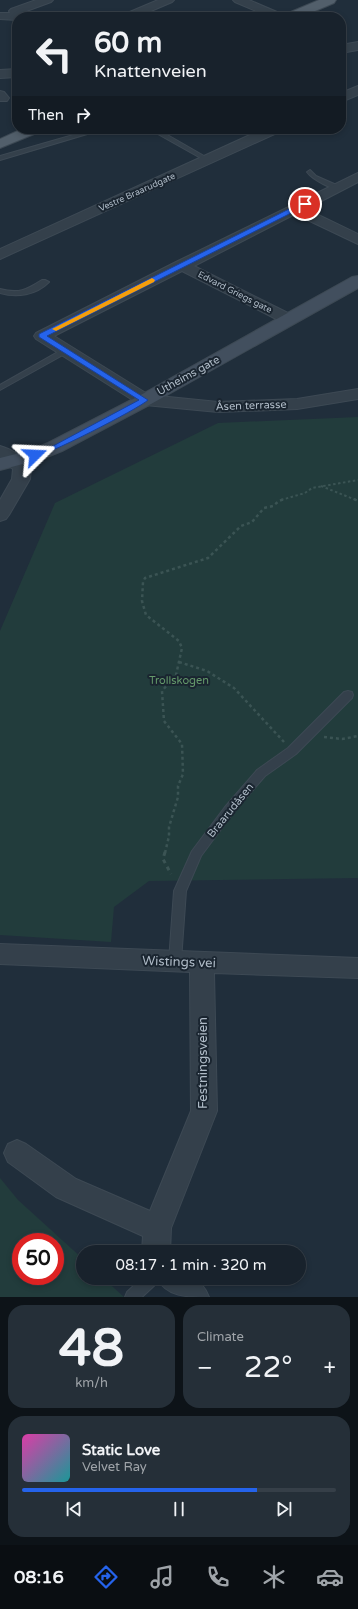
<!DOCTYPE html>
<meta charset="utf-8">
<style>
:root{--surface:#18222c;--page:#252f38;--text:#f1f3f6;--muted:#9fa4a9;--line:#363f48;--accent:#2563eb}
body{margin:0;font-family:"Varela Round",sans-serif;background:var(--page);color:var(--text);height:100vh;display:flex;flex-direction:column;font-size:15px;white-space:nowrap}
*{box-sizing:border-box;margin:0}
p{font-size:13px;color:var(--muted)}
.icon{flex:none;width:22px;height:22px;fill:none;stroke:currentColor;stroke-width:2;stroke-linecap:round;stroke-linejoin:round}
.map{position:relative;height:1297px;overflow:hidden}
.sheet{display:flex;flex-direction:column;gap:8px;padding:8px;background:#0d1318;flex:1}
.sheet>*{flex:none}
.top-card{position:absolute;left:12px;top:12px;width:334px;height:122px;border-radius:16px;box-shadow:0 2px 6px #0003,0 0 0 1px var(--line);background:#18222c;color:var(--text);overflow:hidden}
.speed{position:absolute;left:12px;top:1233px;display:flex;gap:8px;font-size:20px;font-weight:700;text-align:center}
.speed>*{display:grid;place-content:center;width:52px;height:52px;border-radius:50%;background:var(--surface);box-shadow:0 2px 6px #0003,0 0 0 1px var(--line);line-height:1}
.speed .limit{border:6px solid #d22;background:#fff;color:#111}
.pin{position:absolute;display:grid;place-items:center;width:34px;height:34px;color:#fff;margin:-17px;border:2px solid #fff;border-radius:50%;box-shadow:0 1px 4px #0007}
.me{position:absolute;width:44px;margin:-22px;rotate:69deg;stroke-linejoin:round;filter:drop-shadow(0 0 3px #0008)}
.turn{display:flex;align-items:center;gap:14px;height:84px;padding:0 16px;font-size:18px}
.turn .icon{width:52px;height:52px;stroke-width:2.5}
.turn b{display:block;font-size:28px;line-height:34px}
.then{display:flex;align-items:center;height:38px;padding:0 16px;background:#0003;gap:8px;font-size:15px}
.big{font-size:30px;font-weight:600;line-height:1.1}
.sheet .widget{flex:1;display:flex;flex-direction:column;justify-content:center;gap:6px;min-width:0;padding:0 14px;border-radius:16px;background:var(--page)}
.sheet .dial{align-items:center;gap:0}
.dial b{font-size:52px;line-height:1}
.song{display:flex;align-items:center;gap:12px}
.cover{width:48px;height:48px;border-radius:6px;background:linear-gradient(135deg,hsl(320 70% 55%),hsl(180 70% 35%))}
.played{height:4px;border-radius:2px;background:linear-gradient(90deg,var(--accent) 75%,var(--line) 75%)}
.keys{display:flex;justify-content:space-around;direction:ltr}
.heat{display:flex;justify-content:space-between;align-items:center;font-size:22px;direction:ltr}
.sheet .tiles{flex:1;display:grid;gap:8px;grid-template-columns:1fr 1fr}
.widget:last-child{grid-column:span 2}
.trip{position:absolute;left:76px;top:1245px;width:230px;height:40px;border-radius:20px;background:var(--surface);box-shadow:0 2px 6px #0003,0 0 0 1px var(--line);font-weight:600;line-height:40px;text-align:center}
.menu{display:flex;height:64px;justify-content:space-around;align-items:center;background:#0a0e12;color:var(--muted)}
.menu .icon{width:28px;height:28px}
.menu .current{color:var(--accent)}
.menu b{font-size:18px;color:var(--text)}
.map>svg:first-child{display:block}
.green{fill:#223c3c;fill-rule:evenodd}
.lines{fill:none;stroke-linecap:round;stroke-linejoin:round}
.service-casing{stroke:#3d4954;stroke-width:2}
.minor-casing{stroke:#3d4954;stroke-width:2}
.secondary-casing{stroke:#3d4954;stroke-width:2}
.primary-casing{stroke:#3d4954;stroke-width:2}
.path-far2{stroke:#3b5454;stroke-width:2;stroke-dasharray:2.5 2.5;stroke-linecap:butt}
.path-far1{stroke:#3b5454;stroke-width:2.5;stroke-dasharray:3 3;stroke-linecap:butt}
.path{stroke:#3b5454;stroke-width:3;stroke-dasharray:4 4;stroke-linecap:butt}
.service{fill:#34404b;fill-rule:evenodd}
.minor{fill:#34404b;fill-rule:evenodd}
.secondary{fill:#424f5e;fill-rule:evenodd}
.primary{fill:#525f6b;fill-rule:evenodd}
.route{fill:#2563eb;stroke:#184099}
.slow{fill:#f59e0b}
.labels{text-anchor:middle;stroke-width:4;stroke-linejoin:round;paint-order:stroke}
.far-street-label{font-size:9px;fill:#afbbc7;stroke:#1a2530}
.street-label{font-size:11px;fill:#afbbc7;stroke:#1a2530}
.park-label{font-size:11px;fill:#659a6b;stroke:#1a2530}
.near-street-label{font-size:13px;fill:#afbbc7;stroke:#1a2530}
</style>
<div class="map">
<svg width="358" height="1297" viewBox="0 0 358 1297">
<rect width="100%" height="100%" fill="#202e3b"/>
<!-- green -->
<g class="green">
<polygon points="358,417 358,878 149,881 114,907 111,942 0,935 0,631 55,503 218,423"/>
<path d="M0 1178 18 1200 83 1259V1278H103L124 1297H0ZM21 1242H55V1276H21Z"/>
</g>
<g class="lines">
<!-- service casing -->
<g class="service-casing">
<g id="service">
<polygon points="94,129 104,129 0,160 0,156"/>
<polygon points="149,129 157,129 211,160 206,161"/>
<path d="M310 170 316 176 341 187C334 192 312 179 307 172Z"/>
<path d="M42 280H45L49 282C36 295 17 298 0 293V289C19 294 26 290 42 280Z"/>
<polygon points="63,349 69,349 70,351 0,390 0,385"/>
<polygon points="348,691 352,692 353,695 352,698 296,754 265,776 233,813 201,856 186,891 181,961 179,965 175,966 171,965 169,961 174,891 192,851 225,807 257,770 288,748 344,692"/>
<polygon points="142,1278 159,1278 157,1283 142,1297 125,1297 127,1292"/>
</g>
</g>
<!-- minor casing -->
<g class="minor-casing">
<g id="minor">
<polygon points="36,0 53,0 51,2 21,13 125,14 158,0 174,0 172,2 137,17 17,17 17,20 0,19 0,13 10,13 9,11 11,9"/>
<polygon points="233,0 249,0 284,15 286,17 270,17 235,2"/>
<polygon points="358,42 358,50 341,53 341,45"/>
<polygon points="17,69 17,77 0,78 0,70"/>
<polygon points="358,86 358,95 341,102 341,93"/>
<polygon points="0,91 4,92 9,98 7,101 0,101"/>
<polygon points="263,129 281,129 279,132 0,259 0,249"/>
<polygon points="358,173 358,182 306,209 358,234 358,244 295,214 194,266 294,316 296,319 294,322 288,324 282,322 182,271 54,336 149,395 218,402 297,399 358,389 358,399 297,409 218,412 145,405 139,404 36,339 34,336 36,333 176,262"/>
<path d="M0 446C12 449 24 458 31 468L30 479 9 515 6 519 0 521V500L12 479 13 469 0 459Z"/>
<polygon points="0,944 358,958 358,978 214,973 217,1111 171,1228 170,1252 142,1252 143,1236 56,1197 8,1162 4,1153 8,1144 17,1140 26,1144 76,1179 150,1211 191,1111 190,972 0,964"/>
<path d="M157 1278C180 1278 199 1271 209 1297 186 1297 167 1297 157 1278Z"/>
</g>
</g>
<!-- secondary casing -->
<g class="secondary-casing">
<polygon id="secondary" points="358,276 358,288 151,404 62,451 42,459 0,470 0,458 28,451 48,443 139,396 352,277"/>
</g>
<!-- primary casing -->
<g class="primary-casing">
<g id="primary">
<polygon points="319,0 336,0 334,3 301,17 284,17 286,14"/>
<polygon points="22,129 41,129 39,132 0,148 0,139"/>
</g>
</g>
<!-- path-far2 -->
<g class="path-far2">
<polyline points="321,486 356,500"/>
<polyline points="281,500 305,493 312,488 358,480"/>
</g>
<!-- path-far1 -->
<g class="path-far1">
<polyline points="354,499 358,501"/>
<polyline points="179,662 207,671 234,688 284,742"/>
<polyline points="324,737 342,739 358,736"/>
<polyline points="165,853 169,836 169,827 178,797 178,786 183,774 182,744 164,721 162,691 176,675 182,648 179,641 146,615 142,601 143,582 145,578 208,558 241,526 252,522 264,508 273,506 279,501 284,499"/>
</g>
<!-- path -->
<polyline class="path" points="165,852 163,859 171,874"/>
<!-- service -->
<use href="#service" class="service"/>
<!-- minor -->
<use href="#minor" class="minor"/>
<!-- secondary -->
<use href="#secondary" class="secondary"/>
<!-- primary -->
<use href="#primary" class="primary"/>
</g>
<!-- route -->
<path class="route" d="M303 202 309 204 47 336 148 400C140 408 41 459 32 457V453L53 446 139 400 39 337V334Z"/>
<!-- slow -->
<polygon class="slow" points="152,278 155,280 154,282 56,331 52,329"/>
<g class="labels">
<!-- far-street labels -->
<g class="far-street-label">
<text transform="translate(137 192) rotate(-24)" y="3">Vestre Braarudgate</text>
<text transform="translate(235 292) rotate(27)" y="3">Edvard Griegs gate</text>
</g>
<!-- street labels -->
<g class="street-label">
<text transform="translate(188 375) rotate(-29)" y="4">Utheims gate</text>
<text transform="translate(251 405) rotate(-2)" y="4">Åsen terrasse</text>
<text transform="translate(230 810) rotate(-51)" y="4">Braarudåsen</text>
</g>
<!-- park labels -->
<g class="park-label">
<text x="179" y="684">Trollskogen</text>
</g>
<!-- near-street labels -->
<g class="near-street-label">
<text transform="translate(179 961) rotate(2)" y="5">Wistings vei</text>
<text transform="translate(202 1063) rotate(-90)" y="5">Festningsveien</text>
</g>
</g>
</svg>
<div class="speed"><div class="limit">50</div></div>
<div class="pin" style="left:305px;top:204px;background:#d93025"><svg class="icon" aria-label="arrive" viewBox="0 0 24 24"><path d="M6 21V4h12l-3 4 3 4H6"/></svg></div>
<svg class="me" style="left:35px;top:455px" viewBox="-20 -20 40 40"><path d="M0-17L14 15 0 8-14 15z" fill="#2563eb" stroke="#fff" stroke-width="4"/></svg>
<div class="trip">08:17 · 1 min · 320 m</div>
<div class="top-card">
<div class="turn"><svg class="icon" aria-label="left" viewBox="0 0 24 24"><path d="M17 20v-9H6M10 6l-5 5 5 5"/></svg><div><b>60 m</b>Knattenveien</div></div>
<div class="then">Then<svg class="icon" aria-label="right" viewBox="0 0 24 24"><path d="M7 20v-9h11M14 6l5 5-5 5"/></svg></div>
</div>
</div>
<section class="sheet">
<div class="tiles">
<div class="widget dial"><b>48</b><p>km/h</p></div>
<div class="widget"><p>Climate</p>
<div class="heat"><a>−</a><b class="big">22°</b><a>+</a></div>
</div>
<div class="widget">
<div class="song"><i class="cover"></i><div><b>Static Love</b><p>Velvet Ray</p></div></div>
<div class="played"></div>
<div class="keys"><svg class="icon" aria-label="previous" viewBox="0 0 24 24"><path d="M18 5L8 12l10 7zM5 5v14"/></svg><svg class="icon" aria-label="pause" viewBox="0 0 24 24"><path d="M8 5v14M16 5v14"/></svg><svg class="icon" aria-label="next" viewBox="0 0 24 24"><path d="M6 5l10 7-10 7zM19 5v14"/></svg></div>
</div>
</div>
</section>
<nav class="menu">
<b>08:16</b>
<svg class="icon current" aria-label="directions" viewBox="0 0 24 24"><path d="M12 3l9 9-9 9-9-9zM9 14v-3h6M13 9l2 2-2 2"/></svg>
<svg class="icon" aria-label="music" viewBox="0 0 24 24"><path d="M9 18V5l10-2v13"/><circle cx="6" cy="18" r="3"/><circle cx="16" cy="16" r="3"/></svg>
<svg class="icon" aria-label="phone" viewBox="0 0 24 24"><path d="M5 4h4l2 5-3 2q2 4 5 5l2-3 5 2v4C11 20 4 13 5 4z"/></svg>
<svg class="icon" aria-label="climate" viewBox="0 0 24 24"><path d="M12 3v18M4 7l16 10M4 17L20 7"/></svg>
<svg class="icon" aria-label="car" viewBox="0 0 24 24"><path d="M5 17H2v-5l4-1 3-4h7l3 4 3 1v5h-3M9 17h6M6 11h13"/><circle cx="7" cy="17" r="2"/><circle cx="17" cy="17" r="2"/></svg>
</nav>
